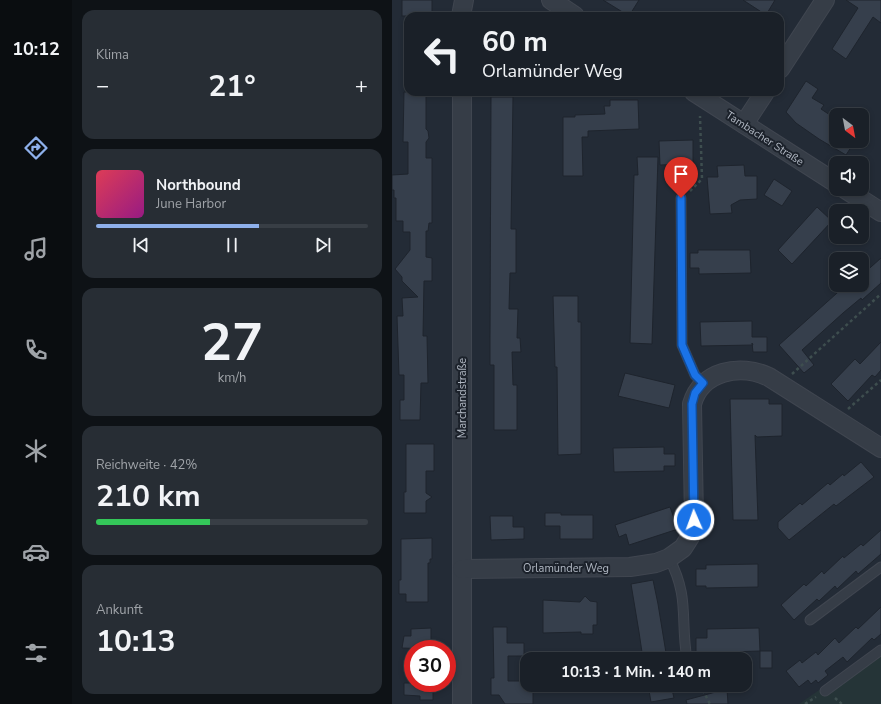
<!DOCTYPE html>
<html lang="de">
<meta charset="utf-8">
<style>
:root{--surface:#1a2028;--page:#272d34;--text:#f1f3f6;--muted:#9fa3a8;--line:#383e45;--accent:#8eb0eb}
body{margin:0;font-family:"Nunito Sans",sans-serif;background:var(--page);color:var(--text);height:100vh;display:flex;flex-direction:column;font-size:15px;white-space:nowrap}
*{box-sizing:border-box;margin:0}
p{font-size:13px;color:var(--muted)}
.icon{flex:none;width:22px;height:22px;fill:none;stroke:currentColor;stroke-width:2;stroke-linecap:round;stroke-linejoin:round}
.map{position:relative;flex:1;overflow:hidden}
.drawer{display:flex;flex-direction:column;gap:10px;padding:10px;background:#0e1216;width:320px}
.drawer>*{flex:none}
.guide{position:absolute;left:12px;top:12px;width:380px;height:84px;border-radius:12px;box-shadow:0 2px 6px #0003,0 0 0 1px var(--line);background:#1a2028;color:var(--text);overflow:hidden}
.needle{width:26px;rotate:148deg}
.buttons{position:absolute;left:437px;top:108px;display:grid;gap:8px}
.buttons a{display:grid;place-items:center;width:40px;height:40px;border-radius:8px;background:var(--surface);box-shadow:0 2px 6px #0003,0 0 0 1px var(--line);font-size:20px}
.speed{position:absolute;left:12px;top:640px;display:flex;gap:8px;font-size:20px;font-weight:700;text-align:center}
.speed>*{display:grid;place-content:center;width:52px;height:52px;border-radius:50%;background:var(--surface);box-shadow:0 2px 6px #0003,0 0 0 1px var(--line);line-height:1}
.speed .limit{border:6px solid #d22;background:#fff;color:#111}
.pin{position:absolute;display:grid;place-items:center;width:34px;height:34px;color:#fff;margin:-41px -17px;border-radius:50% 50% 50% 0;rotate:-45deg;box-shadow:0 0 4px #0007}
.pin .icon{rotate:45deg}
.me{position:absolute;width:44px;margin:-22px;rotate:358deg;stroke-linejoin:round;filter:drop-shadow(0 0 3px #0008)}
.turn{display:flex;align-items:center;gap:14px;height:84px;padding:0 12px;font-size:18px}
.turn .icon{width:52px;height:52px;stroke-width:2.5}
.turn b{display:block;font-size:28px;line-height:34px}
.big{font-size:30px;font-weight:700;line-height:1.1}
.drawer .card{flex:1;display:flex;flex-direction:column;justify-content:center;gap:6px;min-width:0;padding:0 14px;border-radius:12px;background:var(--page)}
.drawer .dial{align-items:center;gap:0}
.dial b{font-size:52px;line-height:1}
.song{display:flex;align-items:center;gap:12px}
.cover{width:48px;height:48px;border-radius:6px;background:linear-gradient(135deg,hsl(350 70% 55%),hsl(310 70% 35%))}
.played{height:4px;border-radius:2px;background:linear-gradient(90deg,var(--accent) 60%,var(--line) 60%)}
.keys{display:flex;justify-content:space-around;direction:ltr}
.heat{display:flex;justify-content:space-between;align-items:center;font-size:22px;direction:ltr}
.charge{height:6px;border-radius:3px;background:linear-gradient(90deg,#34c759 42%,var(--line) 0)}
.trip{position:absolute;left:128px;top:652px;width:232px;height:40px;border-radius:12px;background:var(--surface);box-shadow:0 2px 6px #0003,0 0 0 1px var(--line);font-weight:700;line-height:40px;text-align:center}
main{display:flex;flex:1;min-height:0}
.tab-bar{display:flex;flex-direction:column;width:72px;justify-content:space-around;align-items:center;background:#0a0d10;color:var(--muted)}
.tab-bar .icon{width:28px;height:28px}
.tab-bar .current{color:var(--accent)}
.tab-bar b{font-size:18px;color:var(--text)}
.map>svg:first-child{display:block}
.green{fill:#253437}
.building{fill:#363f4c;stroke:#1e242d}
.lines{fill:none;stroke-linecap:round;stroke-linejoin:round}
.service-casing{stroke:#404650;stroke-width:11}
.minor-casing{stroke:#404650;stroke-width:20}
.path{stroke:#3e4e4f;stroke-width:2.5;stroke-dasharray:3 3;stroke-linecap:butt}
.service{stroke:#363d47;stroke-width:9}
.minor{stroke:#363d47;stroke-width:18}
.route-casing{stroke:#114b97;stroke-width:10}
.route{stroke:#1a73e8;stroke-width:7}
.labels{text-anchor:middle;stroke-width:4;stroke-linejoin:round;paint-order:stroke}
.street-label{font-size:11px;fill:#b1b8c3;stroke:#1c222b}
</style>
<main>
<nav class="tab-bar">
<b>10:12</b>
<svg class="icon current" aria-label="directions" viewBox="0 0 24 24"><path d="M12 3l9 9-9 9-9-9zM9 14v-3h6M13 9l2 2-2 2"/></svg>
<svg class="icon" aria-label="music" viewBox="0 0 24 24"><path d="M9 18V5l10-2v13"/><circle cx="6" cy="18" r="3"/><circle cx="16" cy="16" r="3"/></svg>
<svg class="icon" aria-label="phone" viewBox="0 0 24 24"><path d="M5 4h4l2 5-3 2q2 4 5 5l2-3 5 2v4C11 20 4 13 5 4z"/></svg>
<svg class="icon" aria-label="climate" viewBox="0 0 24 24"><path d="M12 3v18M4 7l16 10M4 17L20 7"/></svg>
<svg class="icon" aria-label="car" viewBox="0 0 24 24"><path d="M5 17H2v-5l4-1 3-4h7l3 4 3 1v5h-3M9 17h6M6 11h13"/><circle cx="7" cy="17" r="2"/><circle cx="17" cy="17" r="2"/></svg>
<svg class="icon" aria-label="filters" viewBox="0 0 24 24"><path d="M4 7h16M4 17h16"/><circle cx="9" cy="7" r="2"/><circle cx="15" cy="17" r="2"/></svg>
</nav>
<section class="drawer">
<div class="card"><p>Klima</p>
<div class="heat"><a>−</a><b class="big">21°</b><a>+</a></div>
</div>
<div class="card">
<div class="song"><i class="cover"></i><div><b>Northbound</b><p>June Harbor</p></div></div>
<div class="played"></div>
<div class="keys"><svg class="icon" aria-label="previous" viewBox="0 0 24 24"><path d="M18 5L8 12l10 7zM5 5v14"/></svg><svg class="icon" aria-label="pause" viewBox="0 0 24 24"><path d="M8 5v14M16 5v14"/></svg><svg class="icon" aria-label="next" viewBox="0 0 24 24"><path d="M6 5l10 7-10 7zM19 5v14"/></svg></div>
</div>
<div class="card dial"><b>27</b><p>km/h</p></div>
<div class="card"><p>Reichweite · 42%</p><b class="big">210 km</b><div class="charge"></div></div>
<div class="card"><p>Ankunft</p><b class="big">10:13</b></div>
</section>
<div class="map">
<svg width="489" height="704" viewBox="0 0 489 704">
<rect width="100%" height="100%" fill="#232b36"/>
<!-- green -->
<polygon class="green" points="489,647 489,704 407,704"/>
<!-- building -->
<g class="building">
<rect x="10" y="0" width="30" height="16"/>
<polygon points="211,0 247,0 237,16"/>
<polygon points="351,0 383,0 374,15"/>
<polygon points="454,0 489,0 489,23 481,17 454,59 440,49 466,8"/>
<polygon points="414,81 426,89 420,98 432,105 429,109 444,119 444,141 463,141 454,155 427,139 404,123 394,112"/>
<polygon points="12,92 34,92 34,129 36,131 37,138 34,142 34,158 40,158 40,223 37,223 36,231 34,231 34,257 40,258 40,281 32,281 31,336 35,336 36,383 29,383 28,420 8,420 8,400 12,400 12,375 7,375 5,316 11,316 10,298 26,297 10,281 10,277 3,269 18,250 18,232 11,232 11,221 4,221 4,198 2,198 2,190 0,190 0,175 16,174 16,142 11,142"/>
<polygon points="99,97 121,97 119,229 124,229 124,273 118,273 117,309 126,309 125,338 128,338 129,352 120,352 121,385 125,385 125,430 102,430 102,365 98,365 98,338"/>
<polygon points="218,100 246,100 247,129 196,131 196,137 190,137 191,176 171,176 171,117 183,117 183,115 213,114 212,106 218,106"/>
<polygon points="301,140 301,164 268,165 267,141"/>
<polygon points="245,157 266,157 260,344 238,343 242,175 246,175"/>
<polygon points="352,165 353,176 365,176 365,199 348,200 339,205 340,213 318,214 315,177 326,177 325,166"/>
<polygon points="382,179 400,191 390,206 372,195"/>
<polygon points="425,207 440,221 400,264 386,250"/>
<polygon points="306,250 358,250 359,273 307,274 307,268 298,268 298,253 306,253"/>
<polygon points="489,258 489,283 470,300 469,298 451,313 410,350 422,365 412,373 387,345 454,285 470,285 470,275"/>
<polygon points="161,296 186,296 186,322 189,322 189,454 166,455 165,367 163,367"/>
<polygon points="360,321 360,337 375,337 375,352 361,352 360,343 361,345 309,346 308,322"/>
<polygon points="489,342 489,370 483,377 480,375 456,401 439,384 463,359 468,364"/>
<polygon points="233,373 283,385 277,408 226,396"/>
<polygon points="338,399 377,399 377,404 390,404 390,436 365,437 363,435 366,520 341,520"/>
<polygon points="14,444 42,444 42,471 34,471 34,493 40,497 34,501 34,513 12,513 12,492 14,492"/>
<polygon points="272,447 272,454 283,454 283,466 272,466 272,471 222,472 221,448"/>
<polygon points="469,462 482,477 444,506 442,504 397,540 386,528 386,522 408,503 410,505 436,483 438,485 451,474 452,476"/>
<polygon points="278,507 286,529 237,545 234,534 227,537 223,525"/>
<polygon points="153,513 169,513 169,515 201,515 201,539 168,539 168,526 153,526"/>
<polygon points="98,516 121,516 121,527 132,527 132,539 99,540"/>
<polygon points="489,530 489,554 466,574 464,571 445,589 443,586 427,601 425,599 402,620 389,605 412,584 414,586 430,571 432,574 451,556 452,558 469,544 471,546"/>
<polygon points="40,538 40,559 38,559 38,563 36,563 36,602 14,602 14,594 7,594 7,580 9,580 9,539"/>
<polygon points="366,564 366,587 314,588 314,586 304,586 304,569 314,569 314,565"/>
<polygon points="261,580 266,604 275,659 251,659 247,632 239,584"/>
<polygon points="193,596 198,601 205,602 205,625 201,625 201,634 189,634 189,632 151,633 151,600 188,602"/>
<polygon points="489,607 489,634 482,640 480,638 455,662 451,657 433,671 436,675 426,683 424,680 419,684 416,680 407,687 394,671 408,660 410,663 424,652 426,655 443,638 447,643 464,627 466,629"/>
<polygon points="101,627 115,627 115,643 132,643 132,656 116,656 116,681 135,681 135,685 141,685 141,704 113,704 107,695 99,695 99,678 102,678"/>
<polygon points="39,628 39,649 10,648 12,636 19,636 19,629"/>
<polygon points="367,628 368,651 304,653 304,638 315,638 315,629"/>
<rect x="368" y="651" width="12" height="17"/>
<polygon points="12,683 41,683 41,700 28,700 28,696 12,695"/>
<polygon points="256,685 279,685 282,698 259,702"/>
<polygon points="335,689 336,704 295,704 294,700"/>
</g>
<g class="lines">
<!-- service casing -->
<g class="service-casing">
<g id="service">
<polyline points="289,198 290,345 303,375 311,383"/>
<path d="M277 558C298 598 288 619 295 659"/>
<polyline points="418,620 489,567"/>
<polyline points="433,691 489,650"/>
</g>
</g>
<!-- minor casing -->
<g class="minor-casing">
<g id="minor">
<polyline points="159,0 183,16"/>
<polyline points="69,16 72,0"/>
<polyline points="388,69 433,0"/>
<polyline points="70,92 70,704"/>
<polyline points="302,92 444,183"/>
<polyline points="352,124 373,92"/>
<polyline points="453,189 489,212"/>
<path d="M70 569 238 567 264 563 277 558 291 548 298 537 302 520 300 404C309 371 348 363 377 377L489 448"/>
</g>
</g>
<!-- path -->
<g class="path">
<polyline points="298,191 310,179 308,116"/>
<polyline points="400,374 489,294"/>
<polyline points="456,409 489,380"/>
<polyline points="308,685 318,704"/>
<polyline points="443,698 450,704"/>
<polyline points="413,704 424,697"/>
</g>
<!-- service -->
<use href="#service" class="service"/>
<!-- minor -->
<use href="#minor" class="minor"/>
</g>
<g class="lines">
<!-- route casing -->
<g class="route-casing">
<polyline id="route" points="289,198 290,345 303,375 311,383 303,393 300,404 302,520"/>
</g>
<!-- route -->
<use href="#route" class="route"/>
</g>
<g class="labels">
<!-- street labels -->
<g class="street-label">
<text transform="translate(373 138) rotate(33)" y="4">Tambacher Straße</text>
<text transform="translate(70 398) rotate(-90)" y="4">Marchandstraße</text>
<text x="174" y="572">Orlamünder Weg</text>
</g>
</g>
</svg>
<div class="buttons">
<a><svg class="needle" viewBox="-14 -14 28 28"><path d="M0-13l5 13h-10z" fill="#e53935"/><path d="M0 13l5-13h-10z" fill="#9fa3a8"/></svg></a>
<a><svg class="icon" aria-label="sound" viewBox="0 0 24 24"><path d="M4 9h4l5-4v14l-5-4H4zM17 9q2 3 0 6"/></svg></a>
<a><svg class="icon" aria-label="search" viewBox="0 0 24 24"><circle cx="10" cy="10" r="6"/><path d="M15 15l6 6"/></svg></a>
<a><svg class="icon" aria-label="layers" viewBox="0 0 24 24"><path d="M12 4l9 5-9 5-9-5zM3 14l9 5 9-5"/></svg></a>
</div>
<div class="speed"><div class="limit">30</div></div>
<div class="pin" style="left:289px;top:198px;background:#d93025"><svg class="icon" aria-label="arrive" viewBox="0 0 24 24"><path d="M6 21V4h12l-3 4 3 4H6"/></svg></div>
<svg class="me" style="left:302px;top:520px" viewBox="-20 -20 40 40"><circle r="17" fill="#1a73e8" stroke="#fff" stroke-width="3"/><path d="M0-11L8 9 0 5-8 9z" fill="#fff"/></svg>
<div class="trip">10:13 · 1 Min. · 140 m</div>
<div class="guide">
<div class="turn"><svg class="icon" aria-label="left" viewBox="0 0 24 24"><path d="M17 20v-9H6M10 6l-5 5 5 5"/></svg><div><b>60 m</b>Orlamünder Weg</div></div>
</div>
</div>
</main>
